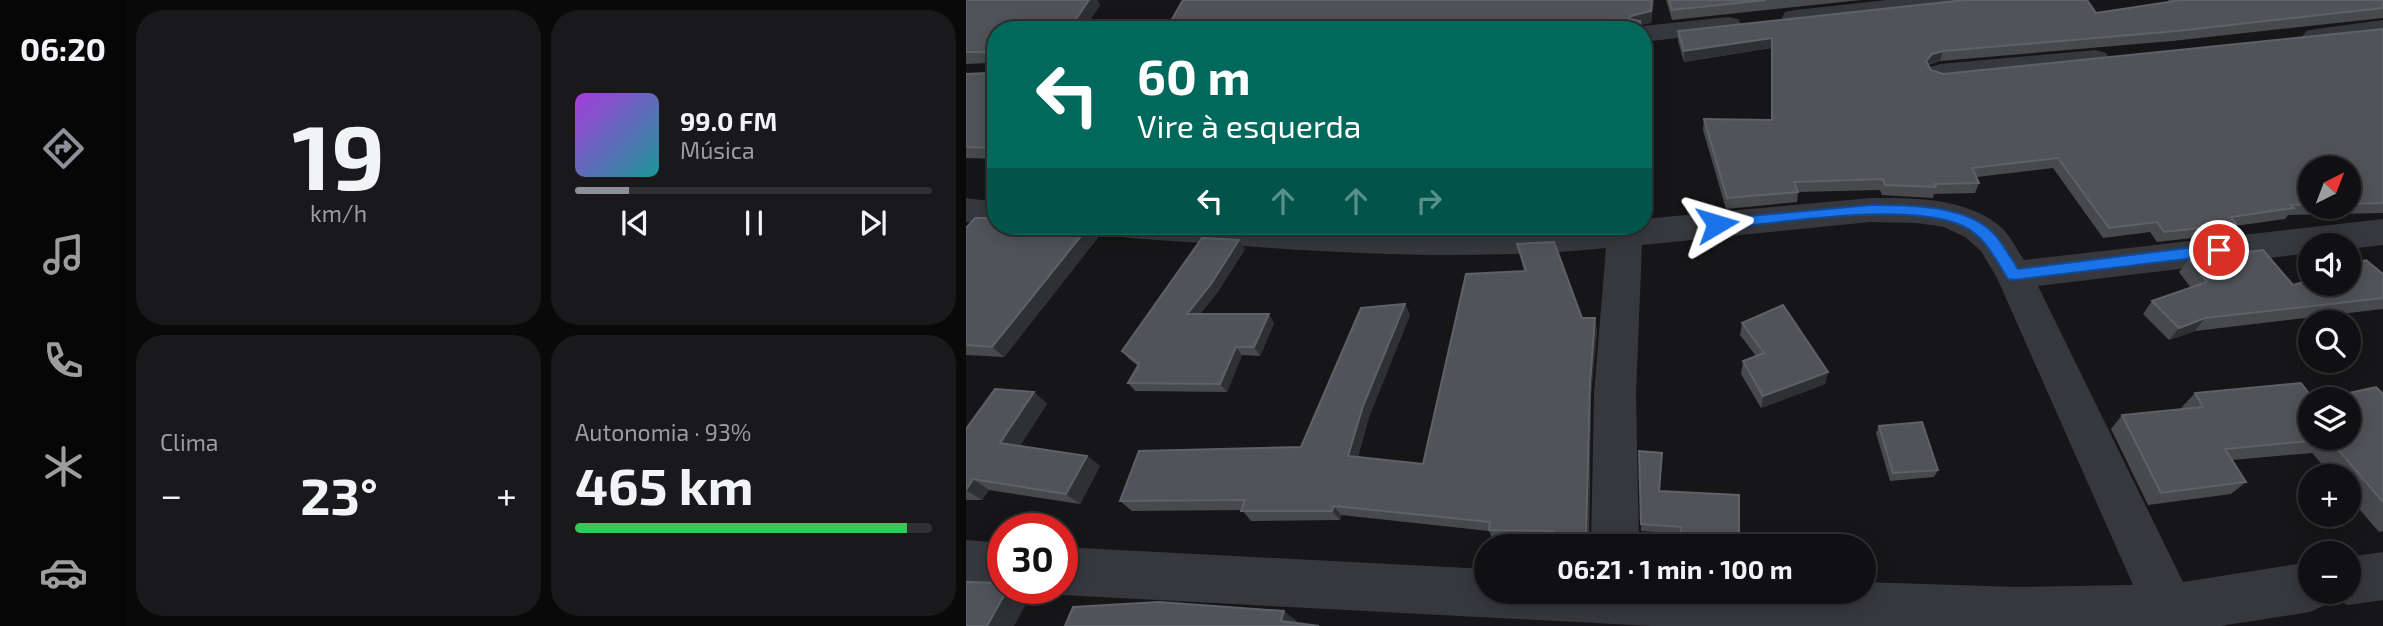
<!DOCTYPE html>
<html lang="pt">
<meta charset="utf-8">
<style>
:root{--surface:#101012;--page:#19191b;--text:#f1f3f6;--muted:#9c9d9f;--line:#303032;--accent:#8c9099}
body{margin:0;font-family:"Exo 2",sans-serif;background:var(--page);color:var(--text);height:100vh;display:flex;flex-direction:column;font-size:26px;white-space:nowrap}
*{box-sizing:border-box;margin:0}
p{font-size:23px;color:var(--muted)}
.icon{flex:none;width:38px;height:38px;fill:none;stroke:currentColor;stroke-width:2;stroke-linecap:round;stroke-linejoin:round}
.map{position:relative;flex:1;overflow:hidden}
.panel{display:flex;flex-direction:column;gap:10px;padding:10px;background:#09090a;width:840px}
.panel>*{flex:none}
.guide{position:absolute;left:21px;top:21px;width:665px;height:214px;border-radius:28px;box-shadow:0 4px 18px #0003,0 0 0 2px var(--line);background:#00695c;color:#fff;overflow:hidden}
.needle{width:46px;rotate:42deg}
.fabs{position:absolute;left:1332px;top:156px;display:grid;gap:14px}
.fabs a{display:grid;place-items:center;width:63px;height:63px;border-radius:50%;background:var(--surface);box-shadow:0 4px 18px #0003,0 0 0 2px var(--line);font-size:35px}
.speed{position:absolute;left:21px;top:513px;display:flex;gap:14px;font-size:35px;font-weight:700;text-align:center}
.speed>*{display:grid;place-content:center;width:91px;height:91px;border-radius:50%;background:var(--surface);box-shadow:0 4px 18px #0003,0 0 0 2px var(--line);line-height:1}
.speed .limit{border:10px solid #d22;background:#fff;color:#111}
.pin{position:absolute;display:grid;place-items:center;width:60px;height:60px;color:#fff;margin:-30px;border:4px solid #fff;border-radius:50%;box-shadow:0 2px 7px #0007}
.me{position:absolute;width:77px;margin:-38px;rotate:83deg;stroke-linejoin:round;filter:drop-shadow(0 0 5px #0008)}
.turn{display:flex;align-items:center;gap:24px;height:147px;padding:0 35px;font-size:32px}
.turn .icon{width:91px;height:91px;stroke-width:2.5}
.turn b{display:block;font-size:49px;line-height:60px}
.lanes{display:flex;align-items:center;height:66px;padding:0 35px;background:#0003;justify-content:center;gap:35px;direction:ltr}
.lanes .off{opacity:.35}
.big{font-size:52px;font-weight:700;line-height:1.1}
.panel .tile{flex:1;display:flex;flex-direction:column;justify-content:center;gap:10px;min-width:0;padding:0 24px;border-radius:28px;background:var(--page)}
.panel .dial{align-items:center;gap:0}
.dial b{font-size:91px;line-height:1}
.song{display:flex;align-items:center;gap:21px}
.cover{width:84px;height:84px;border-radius:10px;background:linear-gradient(135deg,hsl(280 70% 55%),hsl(180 70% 35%))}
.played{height:7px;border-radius:4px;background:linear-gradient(90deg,var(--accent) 15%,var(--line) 15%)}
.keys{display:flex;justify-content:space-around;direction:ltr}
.heat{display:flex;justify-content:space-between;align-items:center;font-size:38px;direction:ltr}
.charge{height:10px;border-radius:5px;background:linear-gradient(90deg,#34c759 93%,var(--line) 0)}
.panel .tiles{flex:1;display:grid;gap:10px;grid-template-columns:repeat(2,1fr)}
.trip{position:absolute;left:508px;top:534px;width:402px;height:70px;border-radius:35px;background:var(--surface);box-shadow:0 4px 18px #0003,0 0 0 2px var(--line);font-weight:700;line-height:70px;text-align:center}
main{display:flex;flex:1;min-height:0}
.tabs{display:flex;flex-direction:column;width:126px;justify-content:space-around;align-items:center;background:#060607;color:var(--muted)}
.tabs .icon{width:49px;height:49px}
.tabs .on{color:var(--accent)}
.tabs b{font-size:32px;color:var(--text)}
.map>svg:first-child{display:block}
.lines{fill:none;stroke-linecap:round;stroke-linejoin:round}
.street{fill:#37383d;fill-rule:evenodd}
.wall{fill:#47494d;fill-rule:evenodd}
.shaded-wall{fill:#2f3033}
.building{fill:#525359;stroke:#5f6168;stroke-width:2}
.route{fill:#1a73e8;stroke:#114b97;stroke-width:2}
</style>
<main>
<nav class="tabs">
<b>06:20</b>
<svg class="icon on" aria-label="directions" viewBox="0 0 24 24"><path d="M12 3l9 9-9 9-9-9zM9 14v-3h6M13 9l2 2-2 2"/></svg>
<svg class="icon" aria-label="music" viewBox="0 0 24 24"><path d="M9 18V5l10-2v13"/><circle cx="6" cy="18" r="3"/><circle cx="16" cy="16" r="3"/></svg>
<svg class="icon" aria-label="phone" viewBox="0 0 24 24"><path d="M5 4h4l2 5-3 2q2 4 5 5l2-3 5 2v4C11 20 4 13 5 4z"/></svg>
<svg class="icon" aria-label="climate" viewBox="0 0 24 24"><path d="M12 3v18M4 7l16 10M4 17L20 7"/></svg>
<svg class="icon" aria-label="car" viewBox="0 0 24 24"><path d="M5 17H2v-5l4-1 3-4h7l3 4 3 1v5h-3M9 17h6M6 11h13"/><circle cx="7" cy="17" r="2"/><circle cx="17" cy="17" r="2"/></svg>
</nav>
<section class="panel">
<div class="tiles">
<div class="tile dial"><b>19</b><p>km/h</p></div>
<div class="tile">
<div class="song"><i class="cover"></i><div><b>99.0 FM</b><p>Música</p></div></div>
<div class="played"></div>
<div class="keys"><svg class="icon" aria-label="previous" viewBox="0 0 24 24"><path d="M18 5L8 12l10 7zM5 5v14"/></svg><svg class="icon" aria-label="pause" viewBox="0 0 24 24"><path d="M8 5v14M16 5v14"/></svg><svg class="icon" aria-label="next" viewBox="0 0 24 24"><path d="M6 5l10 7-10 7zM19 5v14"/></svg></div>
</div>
<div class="tile"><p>Clima</p>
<div class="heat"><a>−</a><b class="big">23°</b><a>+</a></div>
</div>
<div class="tile"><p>Autonomia · 93%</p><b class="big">465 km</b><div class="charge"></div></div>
</div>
</section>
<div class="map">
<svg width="1417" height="626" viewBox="0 0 1417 626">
<rect width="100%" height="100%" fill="#161618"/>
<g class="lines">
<!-- street -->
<g class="street">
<polygon points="921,0 1007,0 1003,6 994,8 829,26 819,24 816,18 819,12 829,10"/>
<polygon points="762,17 772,19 776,25 772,31 677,42 677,30 666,30 677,26"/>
<polygon points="1417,20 1417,36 1350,45 1340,43 1336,37 1340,31 1350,29"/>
<polygon points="1130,50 1140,53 1144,59 1140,65 974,82 964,79 959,73 964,67 974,64"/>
<polygon points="0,198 30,202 31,226 0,222"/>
<path d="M904 198C947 198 1001 197 1036 228 1045 237 1051 250 1058 260L1417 219V245L1382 249V245H1344V253L1072 286 1217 582 1344 562V592H1382V557L1417 552V600L1382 605 1364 597 1361 604 1344 612 1254 626H685L96 595 79 588H96V547L520 569V592H898V582L1051 587 1167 585 1031 278 1015 251 999 237 978 227 951 223 904 222 676 245 670 394 673 546H625L628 394 640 248C481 264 322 249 163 238L151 235 145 226H359L429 230 677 226V219Z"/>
<polygon points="0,540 37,543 37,588 44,588 37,591 0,588"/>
</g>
</g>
<!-- wall -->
<g class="wall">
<polygon points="0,0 131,0 134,5 121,24 205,21 217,0 688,0 685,23 30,30 30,159 0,158 0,74 23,73 23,63 0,64"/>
<polygon points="700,0 895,0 706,20"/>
<path d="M1202 0H1417V18L1206 41 974 61 962 65 965 70 977 74 1417 29V213L1322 215 1319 219 1269 226 1262 234 1191 242 1184 232 1137 238 1087 168 1011 177 1013 183 1009 193 968 194 967 198 916 195 914 190 832 192 831 202 760 209 737 130 738 119 805 120V48L718 62 712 41V31L1130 13 1204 2ZM1344 168H1382V206H1344Z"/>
<polygon points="677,171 680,185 681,196 677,196"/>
<polygon points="30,226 141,226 38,357 0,355 0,228"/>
<polygon points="551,244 616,318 631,330 625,394 623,537 587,541 527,540 523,531 375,515 374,520 285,521 276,510 166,511 154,501 335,447 439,304 444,315 403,417 392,457 457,464 558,271"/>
<polygon points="279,249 251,293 234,314 308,323 294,356 276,355 261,392 169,391 162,383 172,366 163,359 156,351"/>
<polygon points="1223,259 1327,285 1417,274 1417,309 1229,331 1203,340 1177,314 1186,301 1225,288 1213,272"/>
<polygon points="776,323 862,372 859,384 795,408 775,374 777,361 790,356 774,335"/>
<polygon points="68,392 81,404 54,445 121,456 134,466 114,504 23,490 16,500 0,500 0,429"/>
<polygon points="1229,393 1344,438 1417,394 1417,531 1413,532 1382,496 1382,476 1366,476 1346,453 1266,460 1280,482 1265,494 1182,505 1145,429 1156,415 1217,409 1216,407"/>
<polygon points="913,426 972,470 968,477 924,481 910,433"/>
<polygon points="696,453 694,491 773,546 714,546 715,534 675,531 675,524"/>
</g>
<!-- shaded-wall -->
<g class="shaded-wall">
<polygon points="123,0 131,0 134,5 118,30 106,25"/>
<polygon points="686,0 688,0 685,23 665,28 663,19 665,16"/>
<polygon points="682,33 682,44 677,83 677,69"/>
<polygon points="806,38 805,48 718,62 718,51"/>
<polygon points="977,51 974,61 963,64 957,71 960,61 966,54"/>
<polygon points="123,226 141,226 38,357 26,347"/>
<polygon points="273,240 279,249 251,293 227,322 221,314"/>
<polygon points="439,304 444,315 403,417 389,467 382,456 397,406"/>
<polygon points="303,314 308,323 294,356 288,347"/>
<polygon points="629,318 631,330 625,394 622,546 620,537 624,383"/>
<polygon points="1239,318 1229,331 1203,340 1213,328"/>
<polygon points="270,347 276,355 261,392 254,384"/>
<polygon points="862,372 859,384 795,408 797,396"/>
<polygon points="68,392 81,404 49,454 34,443"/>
<polygon points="121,456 134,466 114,504 100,494"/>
<polygon points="7,479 23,490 16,500 0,490"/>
<polygon points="368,506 375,515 374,520 366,511"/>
<polygon points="42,588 53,588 65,595 48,626 21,626"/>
<polygon points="318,611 331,621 329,626 315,621"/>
</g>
<!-- building -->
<g class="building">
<polygon points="0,0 123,0 106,25 205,21 217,0 686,0 685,11 665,16 663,19 674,21 675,30 30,30 30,148 0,147 0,74 23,73 23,52 0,52"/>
<polygon points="703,0 800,0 706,10"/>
<polygon points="999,0 1121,0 1130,13 1216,0 1417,0 1417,8 1211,31 977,51 966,54 960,61 965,70 977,74 1417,29 1417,203 1382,204 1382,168 1344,168 1344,204 1324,205 1328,208 1265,217 1270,224 1198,232 1191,222 1143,228 1092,158 1006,168 1013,183 969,184 970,187 919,185 917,179 828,182 832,192 761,198 738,119 806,120 806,38 718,51 712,31"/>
<polygon points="677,33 682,33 677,69"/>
<polygon points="677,171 680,185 677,185"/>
<polygon points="9,218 30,218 30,226 123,226 26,347 0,345 0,228"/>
<polygon points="236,238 273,240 245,284 221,314 303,314 288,347 270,347 254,384 162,383 173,364 156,351"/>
<polygon points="588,242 616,318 629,318 624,383 620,537 632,539 632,546 587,546 587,531 523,530 524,522 368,506 366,511 275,511 279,500 154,501 173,451 335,447 395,308 439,304 397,406 382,456 457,464 500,274 560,271 551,244"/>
<polygon points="1297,250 1327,285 1344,280 1344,284 1382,284 1382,266 1400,260 1417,274 1417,298 1239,318 1213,328 1186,301 1241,282 1223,259"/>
<polygon points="817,305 862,372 797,396 777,361 798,353 776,323"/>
<polygon points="1335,383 1347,399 1344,399 1344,438 1382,438 1382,399 1356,399 1410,387 1417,394 1417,502 1363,439 1259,449 1280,482 1195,493 1156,415 1237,407 1229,393"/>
<polygon points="29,389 68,392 34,443 121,456 100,494 7,479 0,490 0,429"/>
<polygon points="956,422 972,470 927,473 913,426"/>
<polygon points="673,451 696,453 693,491 773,495 773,546 714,541 715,527 675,524"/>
<polygon points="0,582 37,583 37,588 42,588 21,626 0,626"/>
<polygon points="193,602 318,611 315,621 353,626 99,626 107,607"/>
</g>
<!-- route -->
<path class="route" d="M904 205C943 205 1002 204 1030 236 1038 246 1045 258 1052 269L1253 244 1261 250 1253 255 1048 280 1042 279C1030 260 1019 236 997 226 941 201 815 223 751 229L744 224 751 219Z"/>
</svg>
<div class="fabs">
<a><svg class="needle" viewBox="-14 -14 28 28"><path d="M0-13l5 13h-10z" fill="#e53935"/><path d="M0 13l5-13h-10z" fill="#9c9d9f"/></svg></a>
<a><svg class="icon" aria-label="sound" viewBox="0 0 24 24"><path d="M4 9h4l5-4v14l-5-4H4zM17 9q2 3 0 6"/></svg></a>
<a><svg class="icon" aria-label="search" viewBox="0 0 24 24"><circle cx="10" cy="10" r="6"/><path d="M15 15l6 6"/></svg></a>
<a><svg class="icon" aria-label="layers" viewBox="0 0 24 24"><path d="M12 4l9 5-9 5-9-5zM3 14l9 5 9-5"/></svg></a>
<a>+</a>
<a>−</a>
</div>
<div class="speed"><div class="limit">30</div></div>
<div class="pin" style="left:1253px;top:250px;background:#d93025"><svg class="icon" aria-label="arrive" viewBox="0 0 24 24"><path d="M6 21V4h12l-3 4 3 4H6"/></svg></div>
<svg class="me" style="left:751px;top:224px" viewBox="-20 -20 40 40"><path d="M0-17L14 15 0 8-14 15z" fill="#1a73e8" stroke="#fff" stroke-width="4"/></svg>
<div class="trip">06:21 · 1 min · 100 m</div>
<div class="guide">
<div class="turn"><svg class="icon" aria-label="left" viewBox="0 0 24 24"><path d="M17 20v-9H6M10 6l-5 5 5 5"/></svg><div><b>60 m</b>Vire à esquerda</div></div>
<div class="lanes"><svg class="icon" aria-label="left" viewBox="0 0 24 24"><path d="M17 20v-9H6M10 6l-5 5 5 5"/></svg><svg class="icon off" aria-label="ahead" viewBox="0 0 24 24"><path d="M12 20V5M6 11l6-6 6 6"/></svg><svg class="icon off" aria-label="ahead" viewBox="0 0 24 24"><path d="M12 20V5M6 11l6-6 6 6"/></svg><svg class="icon off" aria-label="right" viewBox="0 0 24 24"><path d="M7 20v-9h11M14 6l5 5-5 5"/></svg></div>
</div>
</div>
</main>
